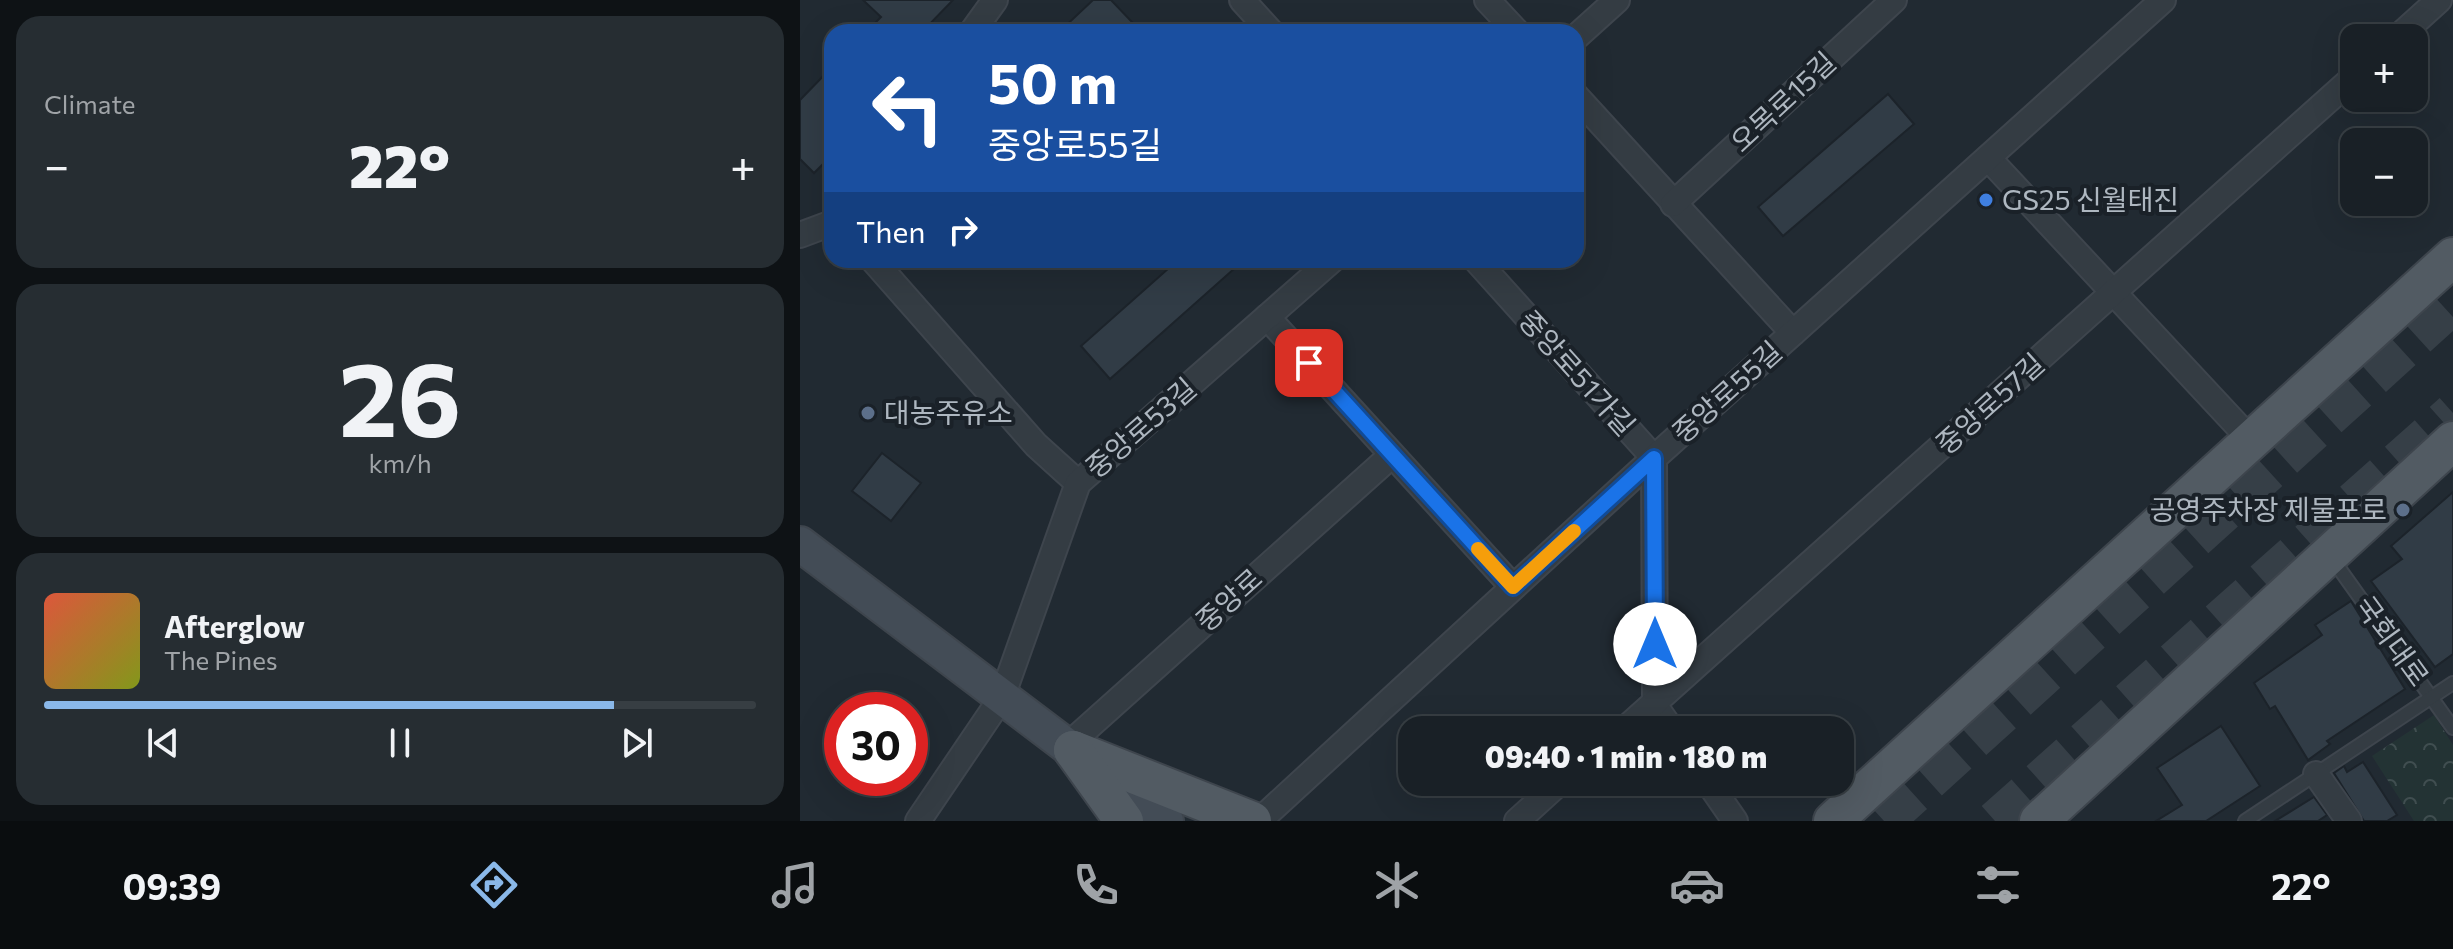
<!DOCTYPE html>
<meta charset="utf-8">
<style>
:root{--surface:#192026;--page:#262d32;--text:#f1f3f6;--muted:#9fa3a7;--line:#373e43;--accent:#8ab8e9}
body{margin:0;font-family:Commissioner,"Noto Sans KR",sans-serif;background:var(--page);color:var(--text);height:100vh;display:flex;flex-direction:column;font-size:30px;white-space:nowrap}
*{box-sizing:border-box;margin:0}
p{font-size:26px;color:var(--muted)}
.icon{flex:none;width:44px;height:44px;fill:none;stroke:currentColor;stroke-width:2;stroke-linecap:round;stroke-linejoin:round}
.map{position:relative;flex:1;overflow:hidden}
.sheet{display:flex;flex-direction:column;gap:16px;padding:16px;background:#0e1215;width:800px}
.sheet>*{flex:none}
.guide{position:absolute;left:24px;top:24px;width:760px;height:244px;border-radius:24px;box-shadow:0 8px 32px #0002,0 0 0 2px var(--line);background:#1a4fa0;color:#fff;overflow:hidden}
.fabs{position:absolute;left:1540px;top:24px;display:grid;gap:16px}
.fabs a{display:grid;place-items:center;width:88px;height:88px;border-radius:16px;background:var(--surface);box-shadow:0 8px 32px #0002,0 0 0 2px var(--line);font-size:40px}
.speed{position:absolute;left:24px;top:692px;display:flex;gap:16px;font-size:40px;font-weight:700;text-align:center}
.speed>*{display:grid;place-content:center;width:104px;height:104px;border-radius:50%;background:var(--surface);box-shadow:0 8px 32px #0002,0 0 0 2px var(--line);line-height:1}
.speed .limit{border:12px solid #d22;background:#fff;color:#111}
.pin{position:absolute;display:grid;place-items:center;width:68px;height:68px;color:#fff;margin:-34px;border-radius:16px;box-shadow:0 4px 12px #0006}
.me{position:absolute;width:88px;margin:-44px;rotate:0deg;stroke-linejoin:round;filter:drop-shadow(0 0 6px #0008)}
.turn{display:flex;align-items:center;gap:28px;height:168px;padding:0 32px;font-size:36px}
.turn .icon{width:104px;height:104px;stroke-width:2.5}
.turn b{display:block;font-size:56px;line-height:68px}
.then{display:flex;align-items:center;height:76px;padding:0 32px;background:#0003;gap:16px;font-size:30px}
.big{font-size:60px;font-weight:800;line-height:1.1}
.sheet .card{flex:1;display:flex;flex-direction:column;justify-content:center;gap:12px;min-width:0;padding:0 28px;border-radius:24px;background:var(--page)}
.sheet .dial{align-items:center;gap:0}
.dial b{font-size:104px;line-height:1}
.song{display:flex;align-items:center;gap:24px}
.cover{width:96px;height:96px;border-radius:12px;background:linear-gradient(135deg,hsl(10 70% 55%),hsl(70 70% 35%))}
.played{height:8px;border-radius:4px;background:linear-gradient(90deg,var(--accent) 80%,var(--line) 80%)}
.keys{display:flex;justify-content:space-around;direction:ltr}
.heat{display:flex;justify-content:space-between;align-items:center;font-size:44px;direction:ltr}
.trip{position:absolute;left:598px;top:716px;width:456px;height:80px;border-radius:24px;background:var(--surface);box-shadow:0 8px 32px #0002,0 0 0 2px var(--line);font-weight:800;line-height:80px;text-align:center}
.menu{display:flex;height:128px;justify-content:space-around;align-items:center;background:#0a0d0f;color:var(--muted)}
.menu .icon{width:56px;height:56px}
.menu .active{color:var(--accent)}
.menu b{font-size:36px;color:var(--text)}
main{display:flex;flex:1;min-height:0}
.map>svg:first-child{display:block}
.forest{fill:url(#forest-crowns)}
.building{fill:#313c46;stroke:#1c232a;stroke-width:2}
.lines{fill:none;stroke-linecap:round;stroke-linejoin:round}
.trunk-tunnel{stroke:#363f47;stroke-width:40;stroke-dasharray:40 20;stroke-linecap:butt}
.service-casing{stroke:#3e454d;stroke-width:16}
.minor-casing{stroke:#3e454d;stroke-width:28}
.secondary-casing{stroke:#3e454d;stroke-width:38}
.primary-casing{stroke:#3e454d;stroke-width:42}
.service{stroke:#343c43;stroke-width:12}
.minor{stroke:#343c43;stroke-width:24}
.secondary{stroke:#434c56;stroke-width:34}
.primary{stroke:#525b63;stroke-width:38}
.route-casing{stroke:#114b97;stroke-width:20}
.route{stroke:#1a73e8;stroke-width:14}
.slow{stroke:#f59e0b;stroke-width:14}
.shop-dot{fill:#3f7fe0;stroke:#1a2128;stroke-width:3}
.service-dot{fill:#5c6f8a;stroke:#1a2128;stroke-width:3}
.labels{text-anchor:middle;stroke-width:8;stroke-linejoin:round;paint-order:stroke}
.street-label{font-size:28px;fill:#aeb7c0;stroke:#1a2128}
.poi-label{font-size:28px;fill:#aeb7c0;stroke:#1a2128;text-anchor:start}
</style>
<main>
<section class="sheet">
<div class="card"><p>Climate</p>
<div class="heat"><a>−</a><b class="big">22°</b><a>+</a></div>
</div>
<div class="card dial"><b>26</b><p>km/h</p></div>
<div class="card">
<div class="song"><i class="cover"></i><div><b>Afterglow</b><p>The Pines</p></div></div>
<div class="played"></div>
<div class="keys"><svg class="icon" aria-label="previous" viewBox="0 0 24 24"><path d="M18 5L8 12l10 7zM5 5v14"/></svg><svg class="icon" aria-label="pause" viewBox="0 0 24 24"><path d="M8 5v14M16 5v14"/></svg><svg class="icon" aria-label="next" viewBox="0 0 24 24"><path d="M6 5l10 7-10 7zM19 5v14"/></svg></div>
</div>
</section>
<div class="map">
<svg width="1653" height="821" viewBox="0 0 1653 821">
<defs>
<pattern id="forest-crowns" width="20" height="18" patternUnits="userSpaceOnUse" patternTransform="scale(2)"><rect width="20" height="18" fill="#233334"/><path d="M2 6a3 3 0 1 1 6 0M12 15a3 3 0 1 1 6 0" fill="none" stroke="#404e50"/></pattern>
</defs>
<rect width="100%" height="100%" fill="#212a32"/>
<!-- forest -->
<polygon class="forest" points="1634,715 1653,745 1653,821 1614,821 1572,756"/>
<!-- building -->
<g class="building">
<polygon points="63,0 153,0 122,32 66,32 81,17"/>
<polygon points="293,0 311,0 332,22 322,32 259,32"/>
<polygon points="32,67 32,155 14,173 0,159 0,100"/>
<polygon points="1088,94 1114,124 983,236 958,207"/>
<polygon points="378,260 444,260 310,379 281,346"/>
<polygon points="82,453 121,483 91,521 52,491"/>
<polygon points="1653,492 1653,654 1635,667 1571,581 1602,559 1591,546"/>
<polygon points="1551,601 1605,689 1527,741 1530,744 1508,760 1475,706 1470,709 1454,683 1522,635 1515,625"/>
<polygon points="1421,726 1460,786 1406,821 1356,821 1382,805 1357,768"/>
<polygon points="1563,762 1597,815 1587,821 1564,821 1534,773 1544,766 1547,772"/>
<polygon points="1514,797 1527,815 1518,821 1475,821"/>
</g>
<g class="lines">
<!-- trunk-tunnel -->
<g class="trunk-tunnel">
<polyline points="1084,821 1653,304"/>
<polyline points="1195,821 1653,413"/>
</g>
<!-- service casing -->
<g class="service-casing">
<g id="service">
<polyline points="1531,557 1653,728"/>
<polyline points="1445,821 1653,683"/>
</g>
</g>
<!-- minor casing -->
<g class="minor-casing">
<g id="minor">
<polyline points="442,0 471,32"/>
<polyline points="687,0 717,32"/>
<polyline points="172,32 195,0"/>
<polyline points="776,37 817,0"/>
<polyline points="1597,38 1639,0"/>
<polyline points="776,96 993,333"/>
<polyline points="1188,158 1450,439"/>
<polyline points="873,204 1094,0"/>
<polyline points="0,235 32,223"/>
<polyline points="73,260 236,445 278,483"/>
<polyline points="676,260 854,458 855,706 872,730"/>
<polyline points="467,317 713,587"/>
<polyline points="824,730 1554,77"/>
<polyline points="267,746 592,455"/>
<polyline points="1516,774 1549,821"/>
<polyline points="908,782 935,821"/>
<polyline points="118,821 202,697 278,483 532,260"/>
<polyline points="459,821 854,458 1363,0"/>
<polyline points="717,821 760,782"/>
</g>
</g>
<!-- secondary casing -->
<g class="secondary-casing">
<polyline id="secondary" points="0,544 366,821"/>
</g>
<!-- primary casing -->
<g class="primary-casing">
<g id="primary">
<polyline points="273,750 452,821"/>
<polyline points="273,750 324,821"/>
<polyline points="1033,821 1653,257"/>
<polyline points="1239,821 1653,441"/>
</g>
</g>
<!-- service -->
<use href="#service" class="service"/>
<!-- minor -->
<use href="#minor" class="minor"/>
<!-- secondary -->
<use href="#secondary" class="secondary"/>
<!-- primary -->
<use href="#primary" class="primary"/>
</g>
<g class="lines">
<!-- route casing -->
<g class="route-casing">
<polyline id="route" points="509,363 713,587 854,458 855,644"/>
</g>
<!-- route -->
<use href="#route" class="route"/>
<!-- slow -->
<polyline class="slow" points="678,549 713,587 774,531"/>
</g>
<!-- markers -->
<circle class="shop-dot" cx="1186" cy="200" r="8"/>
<g class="service-dot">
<circle cx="68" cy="413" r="8"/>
<circle cx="1603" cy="510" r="8"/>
</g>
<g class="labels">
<!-- street labels -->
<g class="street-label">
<text transform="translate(983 102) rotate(-43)" y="10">오목로15길</text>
<text transform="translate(777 373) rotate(48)" y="10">중앙로51가길</text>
<text transform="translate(927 392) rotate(-42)" y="10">중앙로55길</text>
<text transform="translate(1190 404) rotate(-42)" y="10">중앙로57길</text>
<text transform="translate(341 428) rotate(-41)" y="10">중앙로53길</text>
<text transform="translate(429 600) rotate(-42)" y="10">중앙로</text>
<text transform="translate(1592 641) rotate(54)" y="10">국회대로</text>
</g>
<!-- poi labels -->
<g class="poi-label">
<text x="1202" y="210">GS25 신월태진</text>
<text x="84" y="423">대농주유소</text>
<text x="1587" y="520" text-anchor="end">공영주차장 제물포로</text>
</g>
</g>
</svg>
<div class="fabs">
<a>+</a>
<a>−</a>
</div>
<div class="speed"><div class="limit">30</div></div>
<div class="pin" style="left:509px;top:363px;background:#d93025"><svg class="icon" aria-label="arrive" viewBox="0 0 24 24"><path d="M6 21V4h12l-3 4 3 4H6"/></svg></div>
<svg class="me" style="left:855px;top:644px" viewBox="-20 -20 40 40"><circle r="19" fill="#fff"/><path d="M0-13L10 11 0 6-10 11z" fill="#1a73e8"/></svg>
<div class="trip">09:40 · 1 min · 180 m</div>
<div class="guide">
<div class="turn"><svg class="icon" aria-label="left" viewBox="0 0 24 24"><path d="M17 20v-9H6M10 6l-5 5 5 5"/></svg><div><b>50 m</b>중앙로55길</div></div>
<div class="then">Then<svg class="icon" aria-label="right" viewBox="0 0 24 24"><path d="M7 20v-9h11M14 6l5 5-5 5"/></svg></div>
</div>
</div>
</main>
<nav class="menu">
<b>09:39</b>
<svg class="icon active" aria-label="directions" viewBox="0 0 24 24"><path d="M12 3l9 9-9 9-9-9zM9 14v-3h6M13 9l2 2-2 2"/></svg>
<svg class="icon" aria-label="music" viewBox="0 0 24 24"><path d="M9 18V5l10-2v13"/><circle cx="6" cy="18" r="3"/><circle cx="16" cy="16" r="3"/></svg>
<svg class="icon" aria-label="phone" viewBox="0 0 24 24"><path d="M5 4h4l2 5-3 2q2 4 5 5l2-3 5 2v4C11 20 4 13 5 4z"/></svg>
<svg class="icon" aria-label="climate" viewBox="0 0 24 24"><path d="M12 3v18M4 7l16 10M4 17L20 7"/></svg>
<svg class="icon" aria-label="car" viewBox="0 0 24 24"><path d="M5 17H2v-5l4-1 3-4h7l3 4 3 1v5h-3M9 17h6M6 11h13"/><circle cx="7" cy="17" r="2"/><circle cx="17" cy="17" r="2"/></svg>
<svg class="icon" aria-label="filters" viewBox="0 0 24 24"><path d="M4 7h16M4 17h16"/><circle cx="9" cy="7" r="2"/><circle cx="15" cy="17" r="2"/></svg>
<b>22°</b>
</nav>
